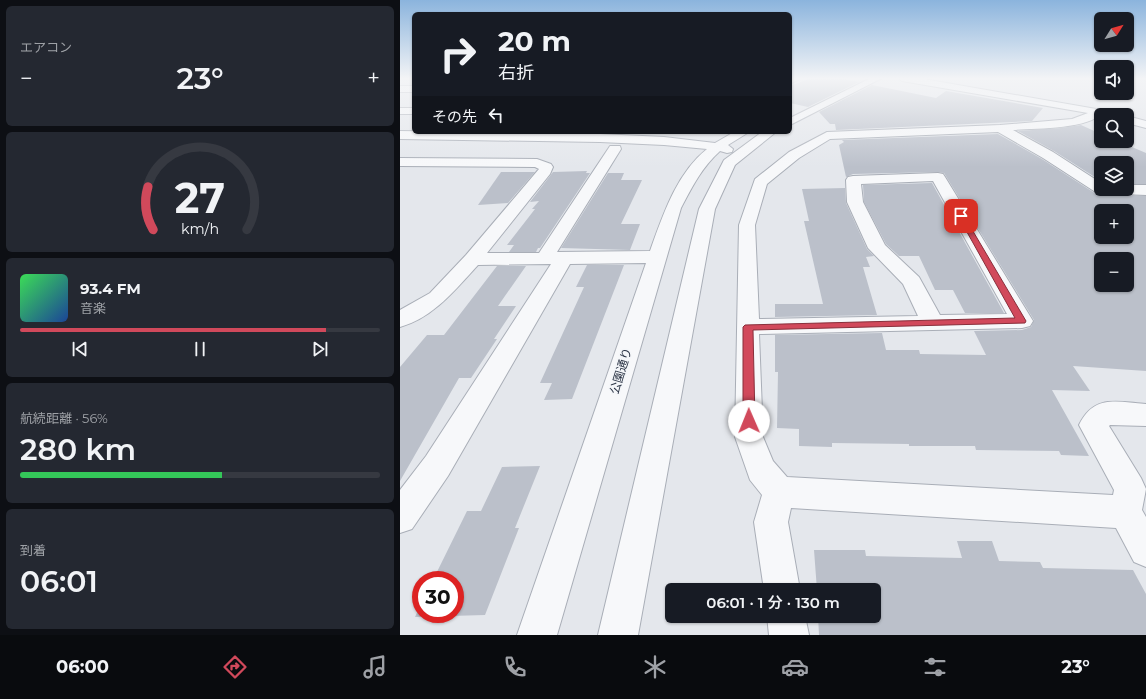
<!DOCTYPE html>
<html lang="ja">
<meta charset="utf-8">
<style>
:root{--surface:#171b24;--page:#242831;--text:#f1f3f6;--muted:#9ea1a6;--line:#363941;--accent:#d1495b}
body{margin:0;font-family:Montserrat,"Noto Sans JP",sans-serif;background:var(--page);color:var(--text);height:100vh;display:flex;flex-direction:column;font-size:15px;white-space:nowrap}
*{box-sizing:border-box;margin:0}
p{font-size:13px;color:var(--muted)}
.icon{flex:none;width:22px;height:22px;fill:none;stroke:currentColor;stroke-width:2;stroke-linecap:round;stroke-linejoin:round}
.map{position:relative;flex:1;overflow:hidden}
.drawer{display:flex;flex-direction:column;gap:6px;padding:6px;background:#0d0f14;width:400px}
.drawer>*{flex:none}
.banner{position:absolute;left:12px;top:12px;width:380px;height:122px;border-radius:6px;box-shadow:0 1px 3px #0004;background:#171b24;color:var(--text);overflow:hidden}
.needle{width:26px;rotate:53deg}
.buttons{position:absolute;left:694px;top:12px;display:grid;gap:8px}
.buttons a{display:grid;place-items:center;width:40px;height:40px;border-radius:6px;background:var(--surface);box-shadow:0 1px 3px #0004;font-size:20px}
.speed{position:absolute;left:12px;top:571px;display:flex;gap:8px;font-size:20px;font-weight:700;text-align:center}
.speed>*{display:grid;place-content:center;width:52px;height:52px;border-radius:50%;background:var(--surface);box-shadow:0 1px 3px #0004;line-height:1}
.speed .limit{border:6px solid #d22;background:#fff;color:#111}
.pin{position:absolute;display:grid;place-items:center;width:34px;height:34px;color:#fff;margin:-17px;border-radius:8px;box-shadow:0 2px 6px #0006}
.me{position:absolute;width:44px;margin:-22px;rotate:359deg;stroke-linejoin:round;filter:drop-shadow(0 0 3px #0008)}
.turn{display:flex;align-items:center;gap:14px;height:84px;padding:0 20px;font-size:18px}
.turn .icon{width:52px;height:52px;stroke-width:2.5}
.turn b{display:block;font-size:28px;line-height:34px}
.then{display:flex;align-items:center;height:38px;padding:0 20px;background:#0003;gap:8px;font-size:15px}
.big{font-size:30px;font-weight:600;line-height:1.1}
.drawer .widget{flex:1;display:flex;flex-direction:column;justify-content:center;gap:6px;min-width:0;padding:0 14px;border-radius:6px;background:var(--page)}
.drawer .dial{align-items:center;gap:0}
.dial svg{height:104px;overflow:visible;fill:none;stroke:var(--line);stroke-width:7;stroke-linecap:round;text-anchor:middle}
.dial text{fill:var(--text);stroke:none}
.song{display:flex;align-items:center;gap:12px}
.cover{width:48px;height:48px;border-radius:6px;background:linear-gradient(135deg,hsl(130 70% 55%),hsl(220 70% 35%))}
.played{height:4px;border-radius:2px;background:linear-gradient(90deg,var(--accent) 85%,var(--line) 85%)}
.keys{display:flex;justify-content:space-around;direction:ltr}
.heat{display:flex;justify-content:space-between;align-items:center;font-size:22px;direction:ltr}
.charge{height:6px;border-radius:3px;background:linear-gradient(90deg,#34c759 56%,var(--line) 0)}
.trip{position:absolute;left:265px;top:583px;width:216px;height:40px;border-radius:6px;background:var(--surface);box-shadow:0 1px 3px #0004;font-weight:600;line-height:40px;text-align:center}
.tab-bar{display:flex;height:64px;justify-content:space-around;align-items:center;background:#090b0e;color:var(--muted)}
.tab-bar .icon{width:28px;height:28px}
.tab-bar .current{color:var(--accent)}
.tab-bar b{font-size:18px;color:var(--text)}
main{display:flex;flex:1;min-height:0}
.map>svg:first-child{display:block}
.building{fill:#bbc0ca;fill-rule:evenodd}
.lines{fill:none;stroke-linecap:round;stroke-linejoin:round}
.minor-casing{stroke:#a9aeb7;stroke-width:2}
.minor{fill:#f7f8fa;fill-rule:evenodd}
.route{fill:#d1495b;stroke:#882f3b}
.labels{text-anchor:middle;stroke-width:3;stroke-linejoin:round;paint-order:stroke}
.street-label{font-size:12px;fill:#2b3445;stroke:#f4f6f9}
</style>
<main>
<section class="drawer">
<div class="widget"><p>エアコン</p>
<div class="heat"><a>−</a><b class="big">23°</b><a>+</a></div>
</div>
<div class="widget dial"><svg viewBox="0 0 100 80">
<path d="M14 69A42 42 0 1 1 86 69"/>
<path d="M14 69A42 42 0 0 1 10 36" stroke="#d1495b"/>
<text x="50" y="56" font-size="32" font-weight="700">27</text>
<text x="50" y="72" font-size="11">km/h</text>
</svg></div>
<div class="widget">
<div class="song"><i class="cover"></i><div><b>93.4 FM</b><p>音楽</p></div></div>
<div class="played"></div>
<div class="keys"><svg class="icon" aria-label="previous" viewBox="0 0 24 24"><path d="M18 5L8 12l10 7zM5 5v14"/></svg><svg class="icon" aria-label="pause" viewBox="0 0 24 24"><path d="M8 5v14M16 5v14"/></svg><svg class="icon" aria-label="next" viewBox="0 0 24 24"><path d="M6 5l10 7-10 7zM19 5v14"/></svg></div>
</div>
<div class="widget"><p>航続距離 · 56%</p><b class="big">280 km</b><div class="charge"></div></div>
<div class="widget"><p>到着</p><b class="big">06:01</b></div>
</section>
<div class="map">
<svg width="746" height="635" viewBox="0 0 746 635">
<rect width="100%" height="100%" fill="#e4e7ec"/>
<!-- building -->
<g class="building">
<polygon points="411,78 439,78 459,82 408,107 390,103 390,86"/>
<polygon points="472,85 536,98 546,91 643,108 632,121 436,130 435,124 430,124 419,112"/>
<polygon points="681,125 701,134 701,141 718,141 746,153 746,184 727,184 727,163 701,163 701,181 654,151 618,131 661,128"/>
<path d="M598 134 642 159 696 194 746 196V371L673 366 690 391 652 390 689 456 661 455 659 451 576 450 575 446H509V444L432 443V447L399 446V429L377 428 378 372H375V335L482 333 486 350H519L520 354 586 355 574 331 622 330 631 327 634 320 544 173 538 172 453 174 446 177 439 145 444 142 442 140ZM701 211H727V237H701ZM701 259H727V285H701Z"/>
<polygon points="187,171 186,173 190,173 140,248 138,248 136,252 109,252 114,245 107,245 135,209 132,209 139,201 130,202 153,172"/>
<polygon points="101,172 135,172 108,203 78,205"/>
<polygon points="208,173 224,173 221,180 242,180 221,224 240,224 230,250 161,248"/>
<polygon points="532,183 604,313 565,313 553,290 535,290 519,256 499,256 486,244 464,202 463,185"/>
<polygon points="445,188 446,203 467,249 474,256 466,257 470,267 463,267 477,315 375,317 375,304 423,304 404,221 409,221 402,189"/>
<polygon points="187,265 224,265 172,399 144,400 152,383 140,383 184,287 176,287"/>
<polygon points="97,266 126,266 98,306 116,306 94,339 97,339 71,378 59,378 0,481 0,367 27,335 44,335"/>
<polygon points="140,466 115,528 119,528 85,615 15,617 21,604 21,614 55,614 55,580 33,580 67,511 81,511 102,467"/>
<polygon points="557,541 592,541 599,561 640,562 643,568 733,570 746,594 746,635 419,635 418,616 474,616 474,590 417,590 414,550 465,550 466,556 562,558"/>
</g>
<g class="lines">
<!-- minor casing -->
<g class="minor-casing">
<g id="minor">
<polygon points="390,78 401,78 390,84"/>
<polygon points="471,78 482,78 390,125 390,118"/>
<path d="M498 78H518L702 110 703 112C689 130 635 128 613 130L653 152 701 183V189H727V185H746V195L697 193 643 158 598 132 430 139 399 158 367 184 355 225 359 319 518 316 503 284 468 248 447 202 446 180 448 177 453 176 538 173 543 174 545 177 633 321 630 326 622 328 359 334 363 437 373 461 387 477 713 495 714 490 679 425C694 394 717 402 746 404V426L710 425 709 426 741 478 746 489 742 510 746 517V567L734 562 716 528 391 508 388 522 400 590H364L354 522 362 495 350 480 335 437 339 225 355 179 389 152 427 132 600 125 672 119 688 113 502 81ZM533 181 607 314 540 315 519 277 485 245 463 202 461 184Z"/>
<rect x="0" y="86" width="14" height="6"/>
<rect x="0" y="108" width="14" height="6"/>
<polygon points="727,116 746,121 746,128 727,123"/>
<path d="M0 131 200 134 264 137 315 143 334 132H349L328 145 333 149 332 152 327 153 320 151C302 167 292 187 281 208L157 635H117L246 263 170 264 48 476 12 529 0 533V490L26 456 151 264 78 265C56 289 33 318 0 327V310L30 293 66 255 139 169 135 167 0 166V158L137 159 151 164 153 167 150 174 87 253H139L210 146H220L221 149 157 252 250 251C263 215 276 174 307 149L264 145 200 142 0 139Z"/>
<polygon points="362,132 376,132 335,165 315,209 238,635 198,635 299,209 324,160"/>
<polygon points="367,616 405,616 409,635 369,635"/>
</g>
</g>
<!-- minor -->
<use href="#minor" class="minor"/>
</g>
<!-- sky -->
<linearGradient id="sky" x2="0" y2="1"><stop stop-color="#8bb4dd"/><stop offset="0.47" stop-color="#f3f4f6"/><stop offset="1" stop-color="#f3f4f6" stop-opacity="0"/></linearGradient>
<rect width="746" height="167" fill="url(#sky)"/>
<!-- route -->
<polygon class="route" points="561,214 564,216 626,321 625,323 353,330 355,421 353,425 349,426 345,425 343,421 343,327 345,325 615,318 558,216"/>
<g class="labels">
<!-- street labels -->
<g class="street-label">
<text transform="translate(221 371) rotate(-73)" y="4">公園通り</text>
</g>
</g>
</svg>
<div class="buttons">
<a><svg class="needle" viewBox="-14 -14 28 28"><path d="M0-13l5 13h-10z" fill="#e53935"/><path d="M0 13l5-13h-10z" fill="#9ea1a6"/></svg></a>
<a><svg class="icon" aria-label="sound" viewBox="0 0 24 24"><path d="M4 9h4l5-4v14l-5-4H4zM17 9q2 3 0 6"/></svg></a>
<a><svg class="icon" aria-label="search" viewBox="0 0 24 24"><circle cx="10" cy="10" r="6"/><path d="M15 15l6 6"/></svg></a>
<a><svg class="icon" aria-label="layers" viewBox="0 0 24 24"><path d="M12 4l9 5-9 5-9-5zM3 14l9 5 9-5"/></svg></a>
<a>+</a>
<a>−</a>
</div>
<div class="speed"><div class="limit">30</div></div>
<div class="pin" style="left:561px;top:216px;background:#d93025"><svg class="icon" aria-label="arrive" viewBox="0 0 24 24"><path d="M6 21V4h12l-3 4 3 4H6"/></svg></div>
<svg class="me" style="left:349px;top:421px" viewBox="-20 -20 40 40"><circle r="19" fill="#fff"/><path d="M0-13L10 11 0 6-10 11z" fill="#d1495b"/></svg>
<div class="trip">06:01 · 1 分 · 130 m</div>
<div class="banner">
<div class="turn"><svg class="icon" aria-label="right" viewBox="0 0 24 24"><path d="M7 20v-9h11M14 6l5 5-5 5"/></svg><div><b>20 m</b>右折</div></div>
<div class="then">その先<svg class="icon" aria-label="left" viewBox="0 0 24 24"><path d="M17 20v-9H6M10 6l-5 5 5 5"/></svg></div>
</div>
</div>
</main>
<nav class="tab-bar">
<b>06:00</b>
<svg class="icon current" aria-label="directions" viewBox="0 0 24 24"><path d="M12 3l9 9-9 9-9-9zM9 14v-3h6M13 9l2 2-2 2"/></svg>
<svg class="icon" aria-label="music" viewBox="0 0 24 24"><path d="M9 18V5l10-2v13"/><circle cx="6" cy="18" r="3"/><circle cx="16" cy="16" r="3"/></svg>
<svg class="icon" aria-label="phone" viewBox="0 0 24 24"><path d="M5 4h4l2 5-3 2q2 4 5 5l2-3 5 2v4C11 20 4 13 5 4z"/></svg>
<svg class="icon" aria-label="climate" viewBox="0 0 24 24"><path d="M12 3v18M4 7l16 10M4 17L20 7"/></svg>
<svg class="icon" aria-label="car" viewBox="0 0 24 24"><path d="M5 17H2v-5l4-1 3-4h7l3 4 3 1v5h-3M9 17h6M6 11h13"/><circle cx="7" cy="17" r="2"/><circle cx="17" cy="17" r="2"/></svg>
<svg class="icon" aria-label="filters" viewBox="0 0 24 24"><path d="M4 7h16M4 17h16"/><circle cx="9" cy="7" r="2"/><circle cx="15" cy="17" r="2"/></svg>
<b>23°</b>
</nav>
